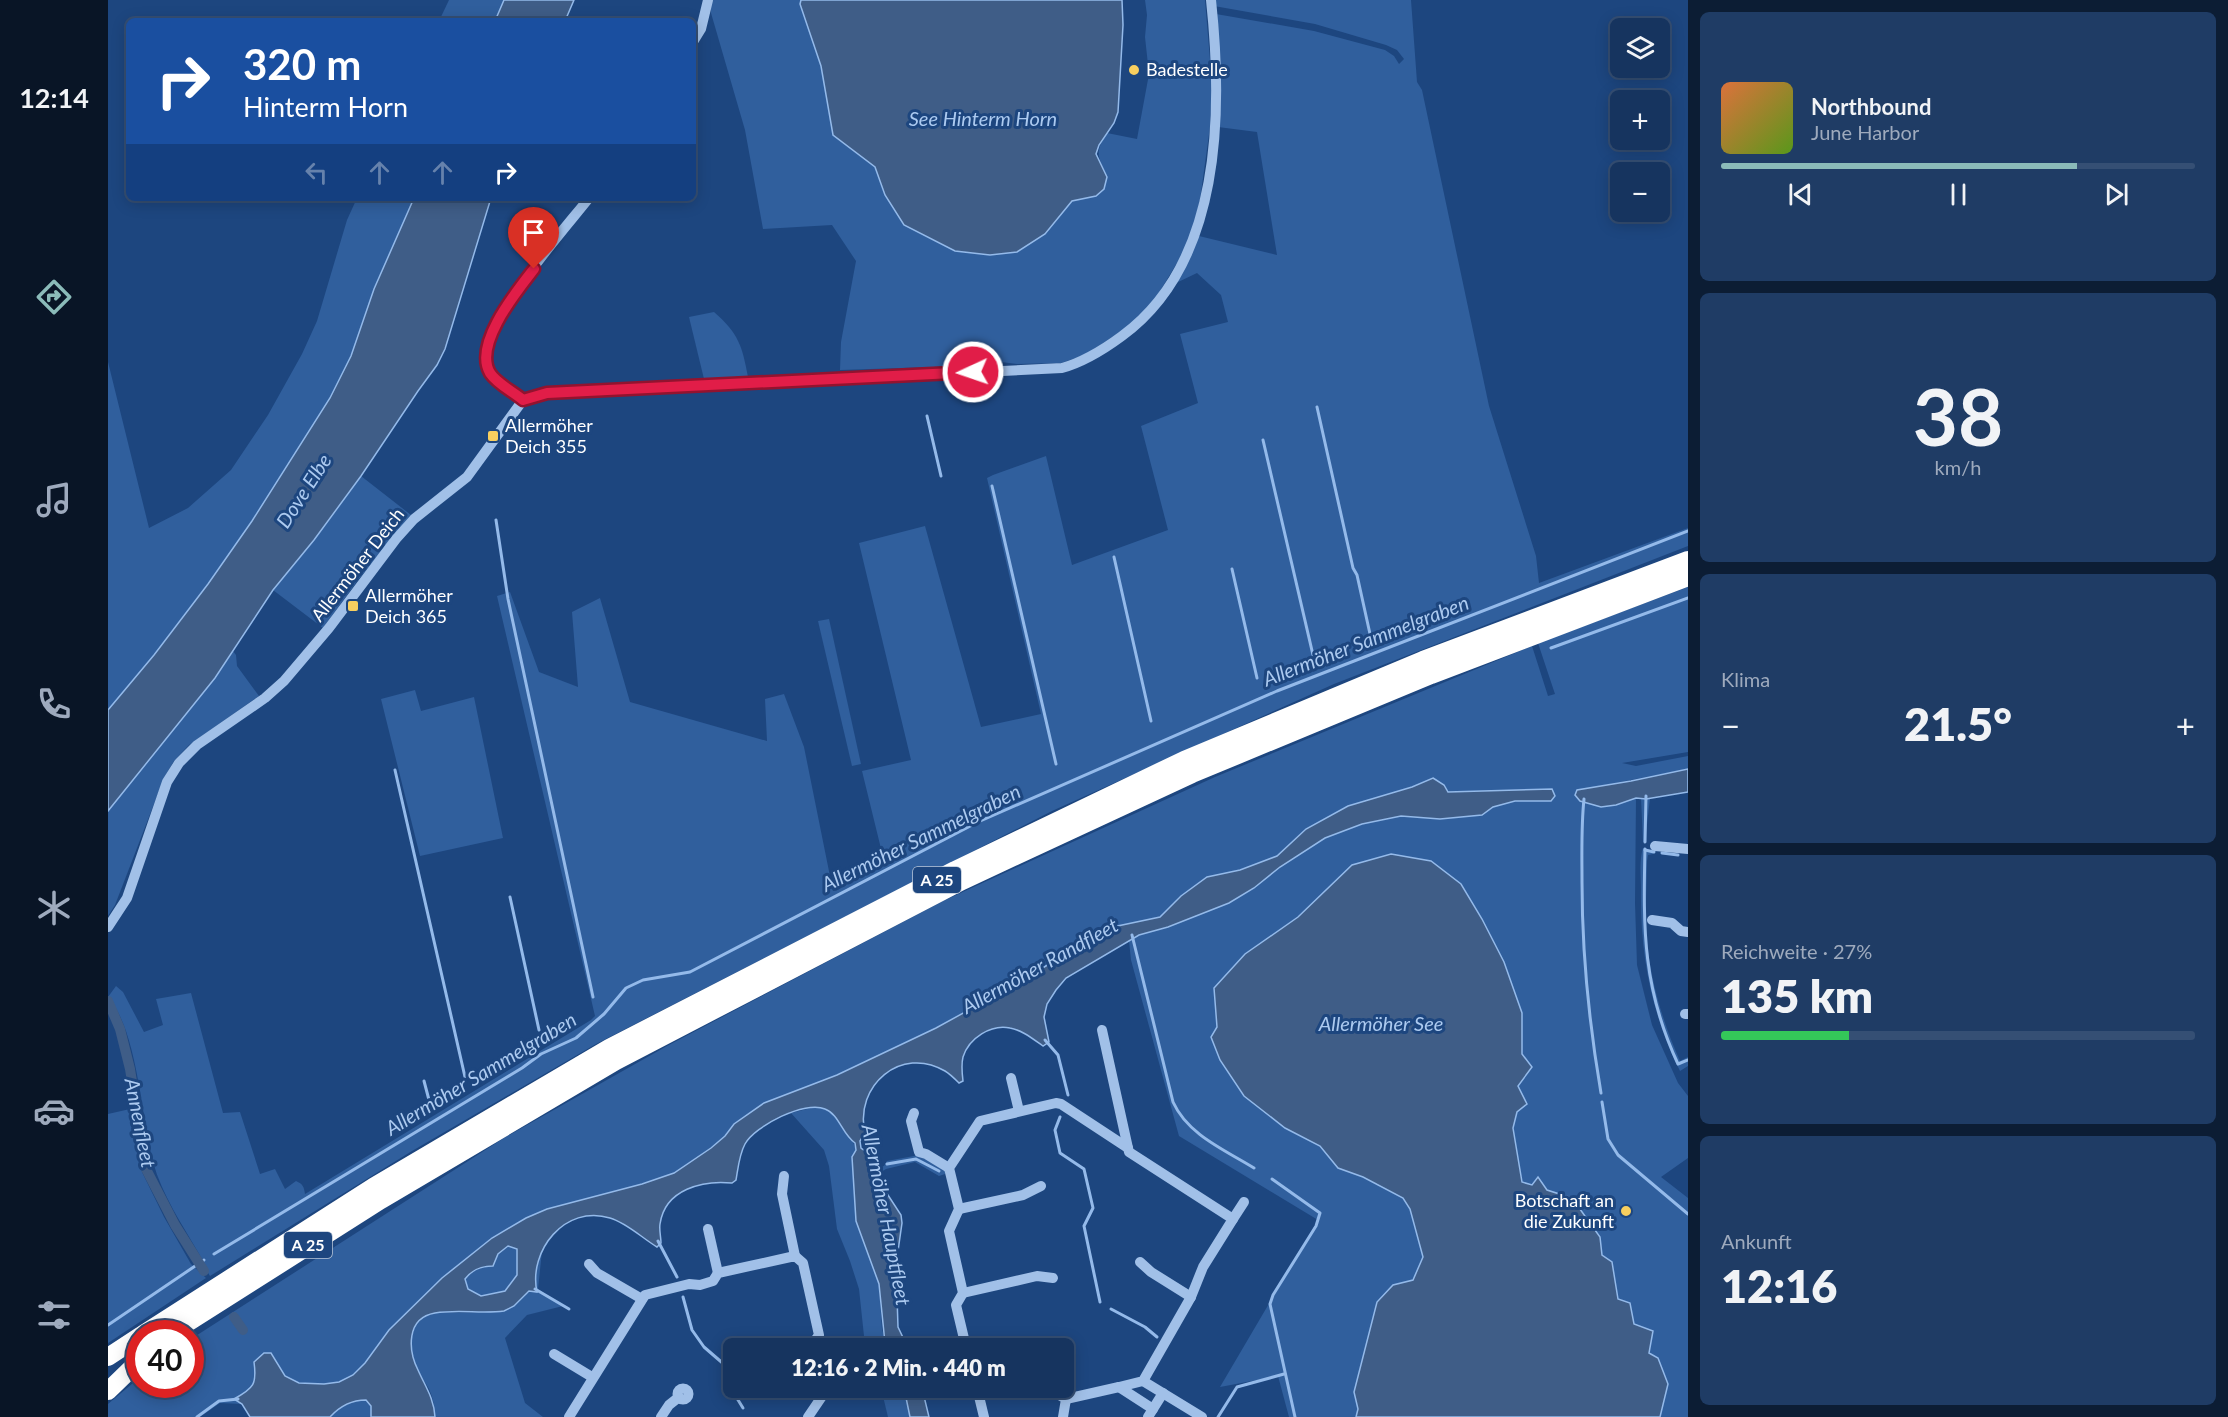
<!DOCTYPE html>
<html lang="de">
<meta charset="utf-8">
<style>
:root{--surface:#16345f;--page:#1f3c65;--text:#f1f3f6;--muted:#9eaabd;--line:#354f74;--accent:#8bbbb9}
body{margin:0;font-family:Lato,sans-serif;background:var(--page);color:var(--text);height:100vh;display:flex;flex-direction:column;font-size:22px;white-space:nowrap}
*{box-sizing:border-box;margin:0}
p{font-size:20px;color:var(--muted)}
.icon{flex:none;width:33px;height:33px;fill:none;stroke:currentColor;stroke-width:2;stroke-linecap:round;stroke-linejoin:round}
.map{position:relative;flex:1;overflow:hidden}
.sheet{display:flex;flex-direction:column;gap:12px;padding:12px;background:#0c1d34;width:540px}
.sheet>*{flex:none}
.top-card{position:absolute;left:18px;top:18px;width:570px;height:183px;border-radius:9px;box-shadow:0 3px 15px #0003,0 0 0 2px var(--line);background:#1a4fa0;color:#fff;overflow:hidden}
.controls{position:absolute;left:1502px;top:18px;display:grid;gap:12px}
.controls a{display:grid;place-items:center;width:60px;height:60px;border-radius:9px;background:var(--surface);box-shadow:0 3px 15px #0003,0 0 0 2px var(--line);font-size:30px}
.speed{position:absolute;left:18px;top:1320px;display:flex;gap:12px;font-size:30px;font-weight:700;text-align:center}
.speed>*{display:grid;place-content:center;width:78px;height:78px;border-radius:50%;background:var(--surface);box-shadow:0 3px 15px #0003,0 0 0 2px var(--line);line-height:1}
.speed .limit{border:9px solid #d22;background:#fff;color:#111}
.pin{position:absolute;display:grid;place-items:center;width:51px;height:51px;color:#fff;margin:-62px -26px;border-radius:50% 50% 50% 0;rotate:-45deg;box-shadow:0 0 6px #0007}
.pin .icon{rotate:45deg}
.me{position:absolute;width:66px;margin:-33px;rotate:267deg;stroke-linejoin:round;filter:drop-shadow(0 0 4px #0008)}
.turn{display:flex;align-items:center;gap:21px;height:126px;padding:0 18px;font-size:27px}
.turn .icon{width:78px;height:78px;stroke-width:2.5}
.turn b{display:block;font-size:42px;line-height:51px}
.lanes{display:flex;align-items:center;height:57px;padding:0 18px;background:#0003;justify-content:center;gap:30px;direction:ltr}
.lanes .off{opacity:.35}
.big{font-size:45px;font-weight:800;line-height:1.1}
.sheet .tile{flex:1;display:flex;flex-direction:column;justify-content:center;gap:9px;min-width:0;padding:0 21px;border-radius:9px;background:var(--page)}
.sheet .dial{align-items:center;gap:0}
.dial b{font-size:78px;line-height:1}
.song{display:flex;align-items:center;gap:18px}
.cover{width:72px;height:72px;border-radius:9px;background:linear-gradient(135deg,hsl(20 70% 55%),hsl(90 70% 35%))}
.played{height:6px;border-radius:3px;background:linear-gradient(90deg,var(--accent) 75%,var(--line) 75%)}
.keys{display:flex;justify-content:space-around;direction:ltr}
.heat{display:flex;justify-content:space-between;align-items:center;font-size:33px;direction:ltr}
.charge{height:9px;border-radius:4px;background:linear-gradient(90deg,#34c759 27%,var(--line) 0)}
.trip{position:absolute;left:615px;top:1338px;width:351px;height:60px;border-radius:9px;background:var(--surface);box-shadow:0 3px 15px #0003,0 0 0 2px var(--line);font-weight:800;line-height:60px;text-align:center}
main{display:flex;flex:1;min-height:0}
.tab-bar{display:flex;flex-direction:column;width:108px;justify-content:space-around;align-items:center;background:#091526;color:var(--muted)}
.tab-bar .icon{width:42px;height:42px}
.tab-bar .active{color:var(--accent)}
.tab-bar b{font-size:27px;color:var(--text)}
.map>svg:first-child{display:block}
.green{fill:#305f9d}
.water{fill:#3f5d87;stroke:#94baea;stroke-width:1.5;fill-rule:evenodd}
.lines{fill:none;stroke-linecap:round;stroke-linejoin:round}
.stream{stroke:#94baea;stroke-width:3}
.canal{stroke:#3f5d87;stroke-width:10}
.minor{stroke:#a1c0e8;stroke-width:10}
.highway{stroke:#fff;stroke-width:18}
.route-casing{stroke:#92132f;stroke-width:15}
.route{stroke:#e11d48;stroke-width:10}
.poi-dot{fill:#f8cf5f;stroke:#1d467f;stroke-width:2}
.labels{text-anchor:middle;stroke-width:6;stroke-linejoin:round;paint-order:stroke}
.shield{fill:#1d467f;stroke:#bbc8d9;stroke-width:1.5}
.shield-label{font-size:16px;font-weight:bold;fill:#fff}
.poi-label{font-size:18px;fill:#fff;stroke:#1d467f;text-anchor:start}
.street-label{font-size:18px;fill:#fff;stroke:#1d467f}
.water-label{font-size:20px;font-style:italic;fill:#accaf0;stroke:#1d467f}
</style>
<main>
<nav class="tab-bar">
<b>12:14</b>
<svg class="icon active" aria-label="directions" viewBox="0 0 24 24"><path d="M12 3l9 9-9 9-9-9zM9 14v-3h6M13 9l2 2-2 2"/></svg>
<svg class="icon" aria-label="music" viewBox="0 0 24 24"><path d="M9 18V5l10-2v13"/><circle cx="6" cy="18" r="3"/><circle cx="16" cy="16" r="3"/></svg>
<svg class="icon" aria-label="phone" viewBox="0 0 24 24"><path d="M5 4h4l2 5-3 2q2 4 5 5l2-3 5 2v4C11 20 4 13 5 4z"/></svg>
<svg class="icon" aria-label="climate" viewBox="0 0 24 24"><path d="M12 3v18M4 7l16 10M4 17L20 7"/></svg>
<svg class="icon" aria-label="car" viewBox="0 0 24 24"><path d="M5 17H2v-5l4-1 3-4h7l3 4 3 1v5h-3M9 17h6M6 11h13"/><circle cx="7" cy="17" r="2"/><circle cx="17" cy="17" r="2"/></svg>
<svg class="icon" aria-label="filters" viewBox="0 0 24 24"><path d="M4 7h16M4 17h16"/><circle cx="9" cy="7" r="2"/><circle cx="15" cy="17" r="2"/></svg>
</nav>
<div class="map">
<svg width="1580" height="1417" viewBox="0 0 1580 1417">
<rect width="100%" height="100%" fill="#1d467f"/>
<!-- green -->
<g class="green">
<polygon points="341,0 396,0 387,21 331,21"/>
<path d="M603 0H693L692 4 713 66 725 135 767 167 777 196 937 234 964 201 988 196 999 177C990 156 986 153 999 133L1029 139 1041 74 1037 37 1039 15 1037 0H1097L1104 84 1102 127 1092 200 1085 228 1075 253 1043 306 1021 326 977 355 953 363 909 364 885 361 855 366 732 370 733 342 748 261 724 225 655 229 637 130 603 13Z"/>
<path d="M1106 0H1303L1309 82 1314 90 1381 406 1428 556 1431 583 1580 528V546L1226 684 944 811 488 1044 304 1151 102 1276C97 1269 95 1260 90 1252 74 1224 54 1195 45 1162 33 1116 30 1032 0 997L8 986 15 992 36 1032 55 1025 48 999 83 993 115 1113 132 1112 152 1174 167 1169 177 1189 188 1181C195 1184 196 1187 197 1194L483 1020 487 1016 389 596 402 592 431 672 470 687 464 612 492 598 522 702 659 741 657 699 676 694 696 747 725 891 777 865 754 771 803 760 751 543 817 526 873 727 933 714 879 478 885 475 938 456 964 565 1060 530 1033 426 1090 403 1072 334 1120 322 1113 295 1089 273 1066 284 1091 236 1169 255 1149 132 1110 127 1108 14 1206 31 1277 50 1286 56 1291 64 1296 59 1289 50 1278 45 1207 24 1106 6Z"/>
<polygon points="249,198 306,198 266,289 243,356 222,398 144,521 100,584 46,655 0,710 0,362 41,528 80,508 123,470 160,415 194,354 209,321 239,220"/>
<path d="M606 312C631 334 634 346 640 377L596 379 581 317Z"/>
<polygon points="253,476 303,515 250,580 215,628 165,590 206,540"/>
<path d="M1580 587V752L1514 763 1528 766 1580 756V769L1491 786 1472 801C1498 808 1503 807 1528 798L1527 903 1529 965 1544 1025 1570 1083 1580 1096V1158L1553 1177 1580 1198V1417H1552L1560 1384 1526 1324 1522 1304 1510 1299 1504 1263 1494 1255 1491 1237 1424 1185 1414 1182 1405 1128 1409 1112 1410 1086 1424 1067 1414 1054V1013L1396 962 1374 919 1353 884 1244 865 1190 917 1137 954 1107 988 1109 1027 1108 1050 1136 1096 1177 1128 1212 1146 1230 1168 1255 1177 1295 1198 1302 1209 1315 1257 1305 1280 1285 1285 1246 1392 1250 1409 1248 1417H1181L1170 1376 1112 1387 1210 1220 1071 1136 1023 960 1021 941 1031 935 1060 927 1121 903 1146 888 1172 867 1217 838 1254 824 1293 816 1332 819 1374 815 1385 807 1407 801H1443V789L1340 792 1336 785 1325 779 1304 787 1240 806 1198 829 1169 856 1132 870 1099 877 1073 896 1052 917 1000 928 910 983 828 1028 729 1075 656 1103 627 1124 617 1136 603 1148 566 1173 534 1184 439 1209 418 1218 384 1238 334 1278 281 1330 257 1363 245 1375 231 1382 216 1384 191 1383 177 1376 163 1353 146 1365C152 1383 141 1391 127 1399L134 1404 112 1403 92 1417H0V1404L31 1378 32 1384H82L83 1339 396 1138 559 1046 835 901 1107 777 1424 646 1440 696 1447 694 1430 643Z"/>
<polygon points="721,619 753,764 744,766 710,621"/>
<polygon points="125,651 128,655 129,666 151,696 81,745 66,761 56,778 7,905 0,916 0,811 107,678"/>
<polygon points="307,690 313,711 366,697 395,838 312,856 273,699"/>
<polygon points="1533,798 1542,798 1537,842 1535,842"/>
<path d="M1535 848 1547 851 1545 854 1540 855 1539 861C1539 884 1537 908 1538 931 1541 976 1554 1021 1572 1061L1580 1057V1066L1572 1071C1543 1014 1532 953 1533 890 1533 877 1531 860 1535 848Z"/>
<path d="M707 1107C712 1107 717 1108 721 1111 730 1116 746 1140 748 1150L744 1157 745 1165 762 1257 771 1284 774 1329 779 1348H760L756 1336 751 1289 742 1261 729 1229 721 1166 716 1150 683 1113Z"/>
<polygon points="22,1109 34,1172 56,1217 83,1264 98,1278 0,1343 0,1114"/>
<polygon points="811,1155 837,1171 837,1174 831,1176 807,1162 778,1169 765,1177 762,1170 776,1166 779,1161"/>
<polygon points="401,1246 409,1249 409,1275 397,1291 373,1296 360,1289 357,1279 363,1271 376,1266"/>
<path d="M434 1251 430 1289 455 1306 419 1315 397 1338 417 1403 435 1417H327C327 1407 325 1398 321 1389 317 1382 312 1375 309 1368 300 1347 300 1320 327 1313 347 1312 391 1315 406 1306 414 1300 419 1292 428 1288L425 1281Z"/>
<polygon points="773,1388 796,1388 802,1417 780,1417"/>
<polygon points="246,1400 258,1400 263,1406 263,1417 222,1417 235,1406"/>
</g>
<!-- water -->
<g class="water">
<polygon points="396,0 466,0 457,21 387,21"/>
<polygon points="693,0 1014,0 1015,25 1010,112 1006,123 991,145 988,154 999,177 996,189 988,196 964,201 937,234 909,252 882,255 847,251 796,225 777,195 767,167 725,135 713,66 692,4"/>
<polygon points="306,198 383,198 337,349 329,365 310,391 253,476 206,540 165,590 107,678 0,811 0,710 46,655 100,584 144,521 222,398 243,356 266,289"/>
<polygon points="1580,769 1580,792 1538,799 1528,798 1508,805 1493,807 1472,801 1467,795 1469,790 1523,781"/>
<path d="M1325 778 1336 785 1340 792 1444 789 1447 796 1443 801H1407L1385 807 1374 815 1332 819 1293 816 1254 824 1217 838 1172 867 1146 888 1121 903 1060 927 1031 935 958 978 948 990 939 1004 936 1017 941 1042 935 1046C925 1039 914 1030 902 1028 883 1024 861 1038 855 1057 853 1065 854 1073 855 1081L851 1083C847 1079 842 1074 837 1071 793 1045 746 1086 757 1133L752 1141 753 1148 761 1154 765 1177 778 1192 793 1215 794 1223 788 1265 790 1327 800 1348H779L777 1343 771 1284 748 1221 744 1157 748 1150 747 1143C734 1134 731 1114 717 1109 697 1100 647 1126 637 1144 631 1155 630 1169 628 1180L624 1183C595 1180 557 1189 552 1224 551 1230 553 1237 553 1243L549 1247C534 1238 519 1223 502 1218 457 1204 420 1251 429 1292L421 1291 406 1306 396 1311C373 1314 350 1309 327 1313 298 1318 300 1350 310 1370 317 1386 326 1398 327 1417H263V1406L258 1400C244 1400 232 1406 222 1417H142L134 1404 126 1399C146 1388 149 1384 146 1362L156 1353H163L177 1376 191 1383 216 1384 231 1382 245 1375 257 1363 281 1330 334 1278 384 1238 418 1218 439 1209 534 1184 566 1173 603 1148 617 1136 626 1124 656 1103 729 1075 828 1028 910 983 1000 928 1052 917 1073 896 1099 877 1132 870 1169 856 1198 829 1240 806 1304 787ZM400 1246 409 1249V1275L397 1291 373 1296 360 1289 357 1279C364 1270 372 1266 385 1266L390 1254Z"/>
<polygon points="1283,854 1323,861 1353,884 1374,919 1396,962 1414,1013 1414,1054 1424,1067 1410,1086 1419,1104 1409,1112 1405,1128 1414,1182 1424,1185 1430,1177 1439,1190 1464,1198 1492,1237 1494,1255 1504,1262 1510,1299 1522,1303 1526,1324 1545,1331 1541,1353 1550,1358 1560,1384 1552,1417 1248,1417 1250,1409 1246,1392 1269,1302 1285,1285 1305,1280 1315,1257 1302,1209 1295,1198 1255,1177 1230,1168 1212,1146 1177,1128 1136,1096 1112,1060 1103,1037 1109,1027 1106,988 1137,954 1190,917 1244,865"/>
<polygon points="796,1388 814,1388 821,1417 802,1417"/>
</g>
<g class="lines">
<!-- stream -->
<g class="stream">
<polyline points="1209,407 1245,568 1249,575 1262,634"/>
<polyline points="819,416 833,476"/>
<polyline points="1155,440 1205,655"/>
<polyline points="884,486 948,764"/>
<polyline points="388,520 400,599 485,997"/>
<polyline points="1006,557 1043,721"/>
<polyline points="1124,569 1149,678"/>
<polyline points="1443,648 1580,598"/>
<polyline points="287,770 357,1077"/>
<path d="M1476 799C1473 827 1474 854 1474 882 1474 953 1481 1023 1493 1093"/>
<polyline points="1537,842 1538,796"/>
<path d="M1537 849C1535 930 1535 989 1570 1064L1580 1060"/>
<polyline points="1537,850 1546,852"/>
<polyline points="1554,853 1570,855"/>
<polyline points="402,897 431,1030"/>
<path d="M1024 935 1065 1102C1080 1135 1117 1150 1146 1168"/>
<polyline points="937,1040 950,1055 960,1095"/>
<polyline points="316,1081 321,1100"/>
<polyline points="1494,1102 1500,1139 1510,1155 1580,1214"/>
<polyline points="952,1117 947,1130 952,1153 976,1169 985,1208 976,1226 992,1302"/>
<polyline points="779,1164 808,1159 831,1171"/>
<polyline points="1164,1179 1212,1213 1208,1226 1165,1295 1162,1304 1187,1417"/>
<polyline points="550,1241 569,1277"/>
<polyline points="106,1254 414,1068 433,1054 468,1038 496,1014 518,988 535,980 582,972 870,822 1169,691 1580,531"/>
<polyline points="427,1289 461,1309"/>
<polyline points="575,1297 584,1330 596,1347 618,1366 627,1395 635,1408"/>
<polyline points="1003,1309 1037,1327 1049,1337"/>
<polyline points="0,1325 96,1260"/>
<polyline points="89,1417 111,1401 130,1399"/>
<polyline points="1110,1417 1129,1387 1176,1374"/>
</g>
<!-- canal -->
<g class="canal">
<polyline points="0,1001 12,1029 22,1069 38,1169 67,1225 96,1271"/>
<polyline points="126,1317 135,1330"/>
</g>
<!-- minor -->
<g class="minor">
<polyline points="585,42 593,29 600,0"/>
<path d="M415 400C403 391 383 381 379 365 369 326 456 230 481 198"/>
<polyline points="1547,846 1580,849"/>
<polyline points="1544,920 1564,923 1573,931 1580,932"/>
<path d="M0 927 19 898 59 782 71 763 89 745 157 698 176 681 221 628 288 539 306 519 359 477 415 400 439 393 954 368C976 362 995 350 1014 336 1114 263 1115 112 1103 0"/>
<polyline points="1577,1014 1580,1014"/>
<polyline points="994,1030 1020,1148"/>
<polyline points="903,1078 911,1111"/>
<polyline points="806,1113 803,1121 811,1152 818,1154 841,1168"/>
<polyline points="676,1176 674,1194 687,1256"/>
<polyline points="851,1209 915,1195 933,1186"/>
<polyline points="1125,1219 1136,1202"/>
<polyline points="600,1229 610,1273"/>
<polyline points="1032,1262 1043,1272 1083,1297"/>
<polyline points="481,1264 489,1273 534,1299"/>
<polyline points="855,1293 929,1276 945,1278"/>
<polyline points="672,1348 706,1342"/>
<polyline points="861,1348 858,1347 848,1305 855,1293 841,1231 851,1209 841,1168 872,1121 948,1103 953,1104 1020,1148 1021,1152 1125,1219 1095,1267 1083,1297 1035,1381 1011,1387 1045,1409"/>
<polyline points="446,1354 484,1377"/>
<polyline points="1035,1381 1094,1417"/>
<polyline points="869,1388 876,1417"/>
<polyline points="939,1388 958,1399 955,1417"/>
<circle cx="575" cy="1394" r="5.5"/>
<polyline points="958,1399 1011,1387"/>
<polyline points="461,1417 537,1295 581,1284 592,1285 605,1281 610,1273 687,1256 695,1263 711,1335 706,1342 708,1348"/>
<polyline points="553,1417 561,1405 571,1397"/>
<polyline points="700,1417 717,1392 716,1388"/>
<polyline points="1040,1417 1055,1393"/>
</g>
<!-- highway -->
<g class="highway">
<polyline points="35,1334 265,1187 501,1048 847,870 1076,760 1315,660 1580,560"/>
<polyline points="62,1334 273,1200 508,1061 854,881 1084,774 1323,675 1580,577"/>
<polyline points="0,1357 32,1336"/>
<polyline points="0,1391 32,1360"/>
</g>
</g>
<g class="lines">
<!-- route casing -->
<g class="route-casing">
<path id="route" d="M426 269C409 291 365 344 382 373 389 384 406 392 415 400L439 393 865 372"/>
</g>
<!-- route -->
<use href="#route" class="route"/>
</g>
<!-- markers -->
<g class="poi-dot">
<circle cx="1026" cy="70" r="6"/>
<rect x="379" y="430" width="12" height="12" rx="3"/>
<rect x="239" y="600" width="12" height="12" rx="3"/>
<circle cx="1518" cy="1211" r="6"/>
</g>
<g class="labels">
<!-- shield labels -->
<g class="shield">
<rect x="805" y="867" width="48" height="26" rx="4.5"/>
<rect x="176" y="1232" width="48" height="26" rx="4.5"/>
</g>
<g class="shield-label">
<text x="829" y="886">A 25</text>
<text x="200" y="1251">A 25</text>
</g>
<!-- poi labels -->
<g class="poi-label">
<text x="1038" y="76">Badestelle</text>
<text x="397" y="432">Allermöher<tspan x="397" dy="21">Deich 355</tspan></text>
<text x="257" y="602">Allermöher<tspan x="257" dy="21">Deich 365</tspan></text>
<text x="1506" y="1207" text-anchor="end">Botschaft an<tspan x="1506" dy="21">die Zukunft</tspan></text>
</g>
<!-- street labels -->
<g class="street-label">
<text transform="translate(250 565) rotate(-52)" y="6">Allermöher Deich</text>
</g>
<!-- water labels -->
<g class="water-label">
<text x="875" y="126">See Hinterm Horn</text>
<text transform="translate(196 491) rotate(-57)" y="7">Dove Elbe</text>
<text transform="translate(1258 641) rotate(-21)" y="7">Allermöher Sammelgraben</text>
<text transform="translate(813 838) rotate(-26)" y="7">Allermöher Sammelgraben</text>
<text transform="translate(932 966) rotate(-29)" y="7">Allermöher Randfleet</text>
<text x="1273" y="1031">Allermöher See</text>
<text transform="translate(373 1074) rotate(-31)" y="7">Allermöher Sammelgraben</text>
<text transform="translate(32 1123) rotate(79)" y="7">Annenfleet</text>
<text transform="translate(778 1215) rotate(79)" y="7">Allermöher Hauptfleet</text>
</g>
</g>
</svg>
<div class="controls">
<a><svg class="icon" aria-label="layers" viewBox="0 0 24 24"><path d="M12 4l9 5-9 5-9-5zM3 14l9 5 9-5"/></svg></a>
<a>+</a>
<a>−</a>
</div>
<div class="speed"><div class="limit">40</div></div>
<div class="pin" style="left:426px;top:269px;background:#d93025"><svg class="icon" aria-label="arrive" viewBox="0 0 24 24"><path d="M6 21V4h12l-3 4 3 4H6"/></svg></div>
<svg class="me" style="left:865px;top:372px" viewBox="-20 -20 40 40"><circle r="17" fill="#e11d48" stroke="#fff" stroke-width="3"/><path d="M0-11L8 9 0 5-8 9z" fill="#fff"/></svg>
<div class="trip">12:16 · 2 Min. · 440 m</div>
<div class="top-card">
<div class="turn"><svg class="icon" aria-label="right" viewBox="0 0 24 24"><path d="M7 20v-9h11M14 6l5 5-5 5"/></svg><div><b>320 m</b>Hinterm Horn</div></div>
<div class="lanes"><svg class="icon off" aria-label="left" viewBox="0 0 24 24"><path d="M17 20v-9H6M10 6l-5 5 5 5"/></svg><svg class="icon off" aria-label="ahead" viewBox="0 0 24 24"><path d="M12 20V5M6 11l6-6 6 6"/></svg><svg class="icon off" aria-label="ahead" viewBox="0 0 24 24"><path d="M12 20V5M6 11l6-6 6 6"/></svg><svg class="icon" aria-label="right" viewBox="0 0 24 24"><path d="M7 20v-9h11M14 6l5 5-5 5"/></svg></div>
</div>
</div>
<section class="sheet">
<div class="tile">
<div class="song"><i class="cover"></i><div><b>Northbound</b><p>June Harbor</p></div></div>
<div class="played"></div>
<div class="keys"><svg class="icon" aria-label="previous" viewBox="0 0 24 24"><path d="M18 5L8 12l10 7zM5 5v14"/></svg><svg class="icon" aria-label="pause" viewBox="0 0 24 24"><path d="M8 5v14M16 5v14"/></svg><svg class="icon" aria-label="next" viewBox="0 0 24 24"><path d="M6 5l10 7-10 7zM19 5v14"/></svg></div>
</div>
<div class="tile dial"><b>38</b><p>km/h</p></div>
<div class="tile"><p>Klima</p>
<div class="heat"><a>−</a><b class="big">21.5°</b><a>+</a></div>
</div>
<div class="tile"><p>Reichweite · 27%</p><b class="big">135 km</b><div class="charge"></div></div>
<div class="tile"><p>Ankunft</p><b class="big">12:16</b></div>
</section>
</main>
